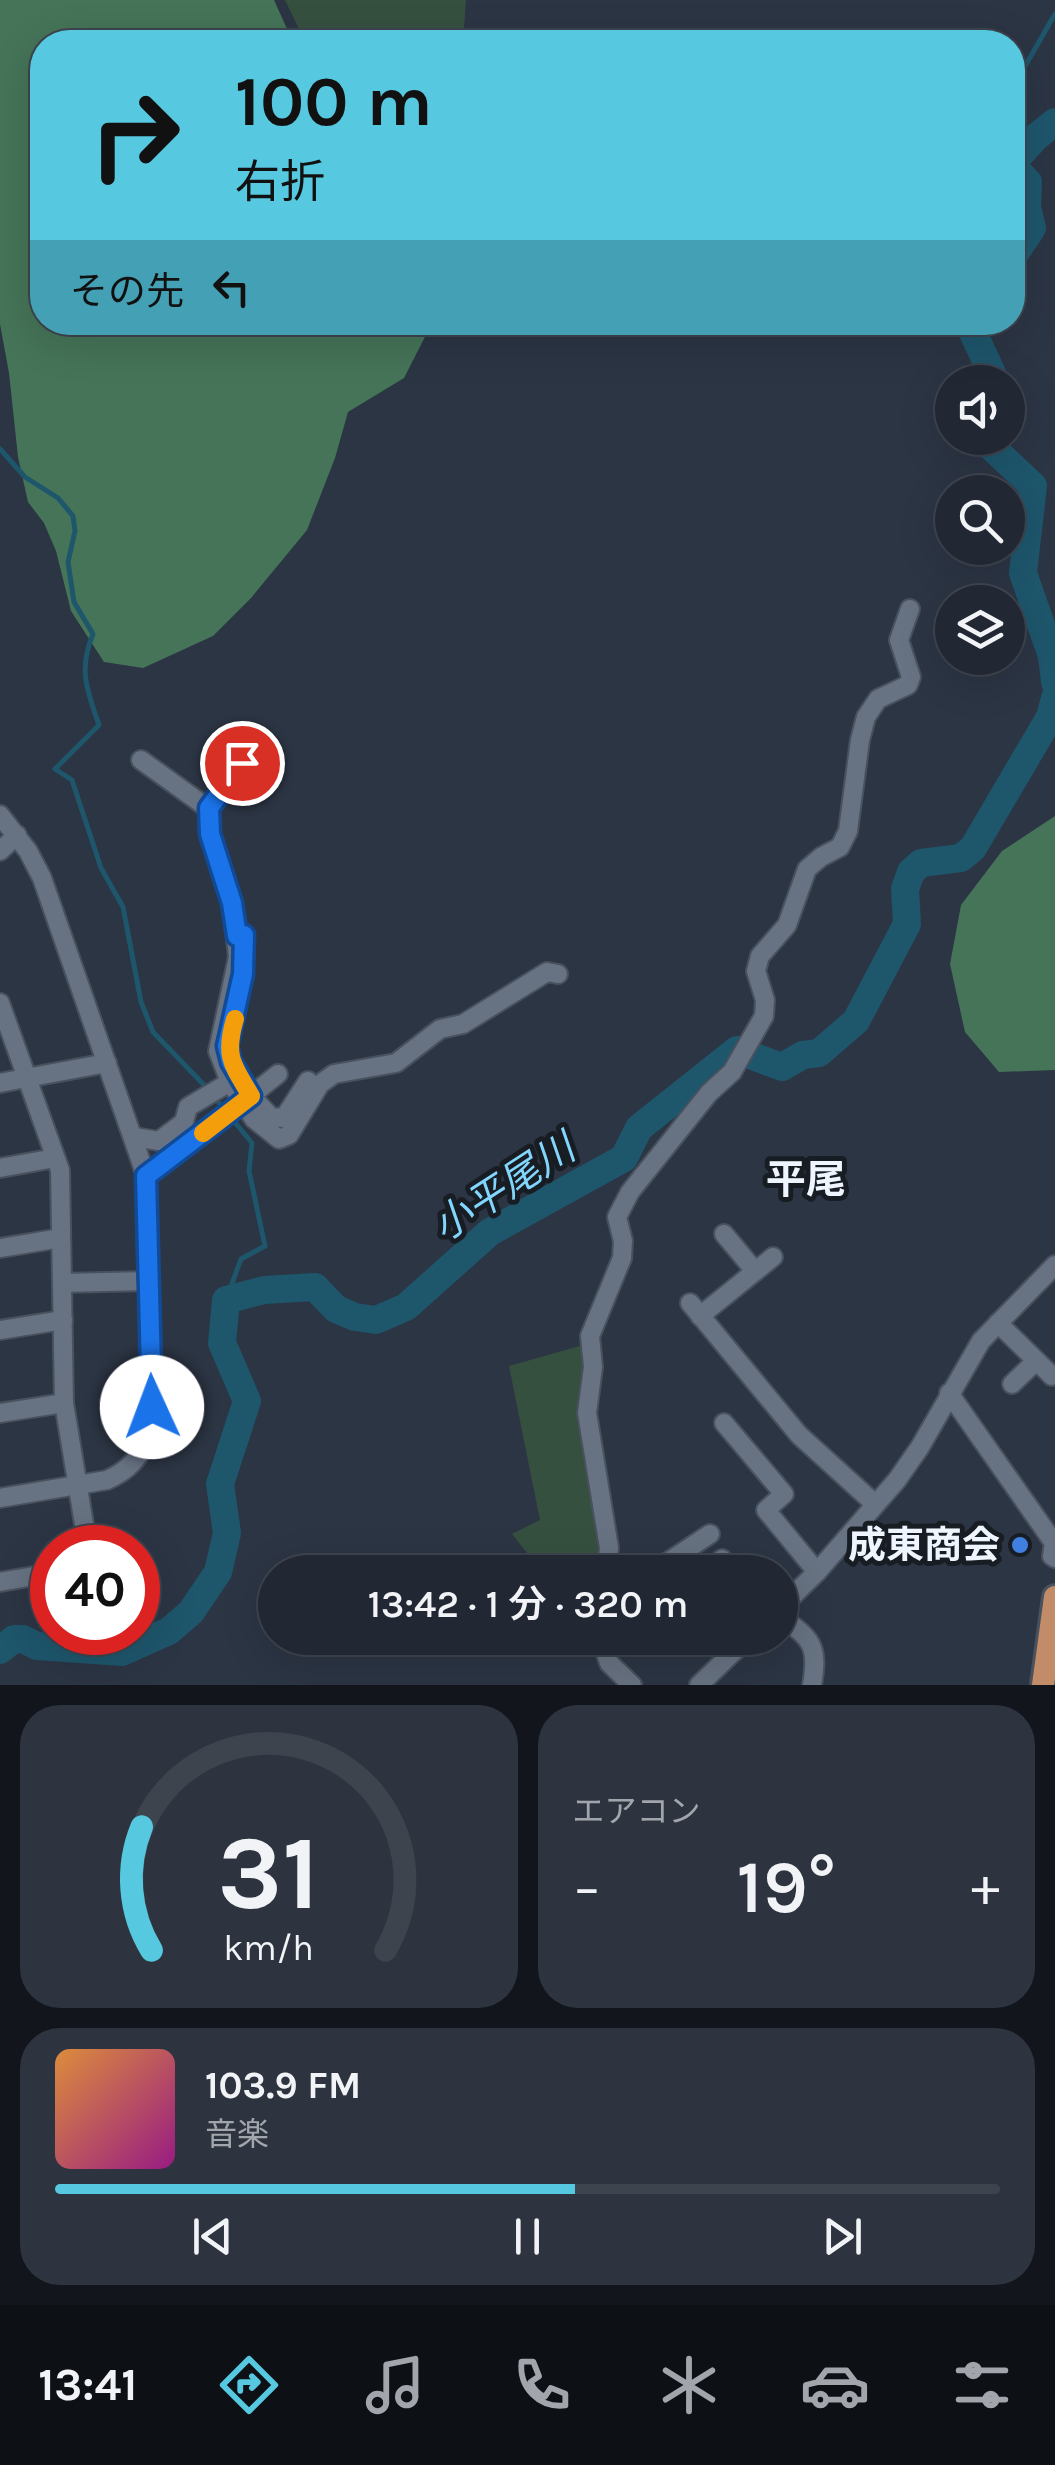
<!DOCTYPE html>
<html lang="ja">
<meta charset="utf-8">
<style>
:root{--surface:#212833;--page:#2d343f;--text:#f1f3f6;--muted:#a2a6ac;--line:#3e444e;--accent:#56c9e1}
body{margin:0;font-family:Karla,"Noto Sans JP",sans-serif;background:var(--page);color:var(--text);height:100vh;display:flex;flex-direction:column;font-size:38px;white-space:nowrap}
*{box-sizing:border-box;margin:0}
p{font-size:32px;color:var(--muted)}
.icon{flex:none;width:55px;height:55px;fill:none;stroke:currentColor;stroke-width:2;stroke-linecap:round;stroke-linejoin:round}
.map{position:relative;height:1685px;overflow:hidden}
.sheet{display:flex;flex-direction:column;gap:20px;padding:20px;background:#12161c;flex:1}
.sheet>*{flex:none}
.hud{position:absolute;left:30px;top:30px;width:995px;height:305px;border-radius:40px;box-shadow:0 10px 40px #0002,0 0 0 2px var(--line);background:#56c9e1;color:#111;overflow:hidden}
.tools{position:absolute;left:935px;top:365px;display:grid;gap:20px}
.tools a{display:grid;place-items:center;width:90px;height:90px;border-radius:50%;background:var(--surface);box-shadow:0 10px 40px #0002,0 0 0 2px var(--line);font-size:50px}
.speed{position:absolute;left:30px;top:1525px;display:flex;gap:20px;font-size:50px;font-weight:700;text-align:center}
.speed>*{display:grid;place-content:center;width:130px;height:130px;border-radius:50%;background:var(--surface);box-shadow:0 10px 40px #0002,0 0 0 2px var(--line);line-height:1}
.speed .limit{border:15px solid #d22;background:#fff;color:#111}
.pin{position:absolute;display:grid;place-items:center;width:85px;height:85px;color:#fff;margin:-42px;border:5px solid #fff;border-radius:50%;box-shadow:0 2px 10px #0007}
.me{position:absolute;width:110px;margin:-55px;rotate:358deg;stroke-linejoin:round;filter:drop-shadow(0 0 8px #0008)}
.turn{display:flex;align-items:center;gap:35px;height:210px;padding:0 40px;font-size:45px}
.turn .icon{width:130px;height:130px;stroke-width:2.5}
.turn b{display:block;font-size:70px;line-height:85px}
.then{display:flex;align-items:center;height:95px;padding:0 40px;background:#0003;gap:20px;font-size:38px}
.big{font-size:75px;font-weight:600;line-height:1.1}
.sheet .card{flex:1;display:flex;flex-direction:column;justify-content:center;gap:15px;min-width:0;padding:0 35px;border-radius:40px;background:var(--page)}
.sheet .dial{align-items:center;gap:0}
.dial svg{height:260px;overflow:visible;fill:none;stroke:var(--line);stroke-width:7;stroke-linecap:round;text-anchor:middle}
.dial text{fill:var(--text);stroke:none}
.song{display:flex;align-items:center;gap:30px}
.cover{width:120px;height:120px;border-radius:15px;background:linear-gradient(135deg,hsl(30 70% 55%),hsl(310 70% 35%))}
.played{height:10px;border-radius:5px;background:linear-gradient(90deg,var(--accent) 55%,var(--line) 55%)}
.keys{display:flex;justify-content:space-around;direction:ltr}
.heat{display:flex;justify-content:space-between;align-items:center;font-size:55px;direction:ltr}
.sheet .tiles{flex:1;display:grid;gap:20px;grid-template-columns:1fr 1fr}
.card:last-child{grid-column:span 2}
.trip{position:absolute;left:258px;top:1555px;width:540px;height:100px;border-radius:50px;background:var(--surface);box-shadow:0 10px 40px #0002,0 0 0 2px var(--line);font-weight:600;line-height:100px;text-align:center}
.menu{display:flex;height:160px;justify-content:space-around;align-items:center;background:#0d1014;color:var(--muted)}
.menu .icon{width:70px;height:70px}
.menu .on{color:var(--accent)}
.menu b{font-size:45px;color:var(--text)}
.map>svg:first-child{display:block}
.green{fill:#365040}
.forest{fill:#457458}
.lines{fill:none;stroke-linecap:round;stroke-linejoin:round}
.stream{stroke:#1e566c;stroke-width:5}
.river{stroke:#1e566c;stroke-width:28}
.minor-casing{stroke:#48515d;stroke-width:22}
.major-casing{stroke:#48515d;stroke-width:28}
.minor{stroke:#677282;stroke-width:18}
.major{stroke:#c28c69;stroke-width:22}
.minor-bridge-casing{stroke:#48515d;stroke-width:22;stroke-linecap:butt}
.minor-bridge{stroke:#677282;stroke-width:18}
.route-casing{stroke:#114b97;stroke-width:25}
.route{stroke:#1a73e8;stroke-width:18}
.slow{stroke:#f59e0b;stroke-width:18}
.shop-dot{fill:#3f7fe0;stroke:#181d24;stroke-width:4}
.labels{text-anchor:middle;stroke-width:10;stroke-linejoin:round;paint-order:stroke}
.poi-label{font-size:38px;font-weight:bold;fill:#eef5fe;stroke:#181d24;text-anchor:end}
.neighbourhood-label{font-size:40px;font-weight:bold;fill:#eef5fe;stroke:#181d24}
.water-label{font-size:40px;font-style:italic;fill:#82d6fd;stroke:#181d24}
</style>
<div class="map">
<svg width="1055" height="1685" viewBox="0 0 1055 1685">
<rect width="100%" height="100%" fill="#2c3544"/>
<!-- green -->
<g class="green">
<polygon points="285,0 466,0 463,42 312,42 298,27"/>
<polygon points="583,1345 586,1371 578,1410 601,1549 598,1572 542,1572 512,1534 540,1520 509,1366"/>
</g>
<!-- forest -->
<g class="forest">
<polygon points="0,0 274,0 293,42 42,42 42,322 432,323 404,378 348,412 335,458 307,530 251,598 213,636 143,668 104,662 71,611 56,551 44,523 28,502 18,457 9,373 0,324"/>
<polygon points="1055,816 1055,1070 999,1072 965,1032 950,964 961,905 1002,851"/>
</g>
<g class="lines">
<!-- stream -->
<g class="stream">
<polyline points="1012,89 1055,14"/>
<path d="M0 449 25 477 58 498 73 516 75 531 68 562 74 602 93 634C78 670 87 690 99 725L55 769 72 780 101 868 123 907 141 1002 153 1032 207 1088"/>
<polyline points="214,1097 252,1143 249,1171 265,1246 241,1259 226,1300"/>
</g>
<!-- river -->
<g class="river">
<polyline points="1012,163 1036,137 1055,122"/>
<polyline points="1012,165 1028,182 1027,207 1032,228 1012,258"/>
<polyline points="968,322 996,382"/>
<polyline points="982,438 1033,486 1023,573 1052,656 1055,682"/>
<polyline points="747,1054 782,1067 803,1055 819,1053 856,1021 907,924 905,889 911,872 921,863 961,858 973,848 1050,717 1055,698"/>
<polyline points="0,1650 14,1639 23,1639 37,1646 122,1652 169,1631 191,1612 218,1572 227,1533 220,1484 247,1401 222,1343 226,1300 264,1290 315,1287 336,1309 355,1317 376,1320 406,1307 490,1232 624,1158 639,1128 737,1050"/>
</g>
<!-- minor casing -->
<g class="minor-casing">
<g id="minor">
<polyline points="141,760 209,809"/>
<polyline points="242,763 209,809 210,834 232,903 238,957 218,1051 230,1082 254,1119 279,1139 289,1135 320,1084 334,1074 396,1063 440,1029 463,1024 547,972 558,974"/>
<path d="M0 815 28 851 42 878 146 1176 151 1407C149 1442 141 1465 107 1480L0 1498"/>
<polyline points="0,851 17,835"/>
<polyline points="0,1003 60,1170 64,1403 88,1548"/>
<polyline points="0,1083 107,1063"/>
<polyline points="248,1098 278,1074"/>
<polyline points="253,1098 271,1117 284,1118 308,1081"/>
<polyline points="134,1137 159,1141 184,1122 188,1107 230,1082"/>
<polyline points="0,1168 55,1158"/>
<polyline points="146,1176 202,1133"/>
<polyline points="724,1234 755,1271"/>
<polyline points="0,1248 61,1238"/>
<polyline points="62,1283 148,1281"/>
<polyline points="690,1303 799,1435 875,1504"/>
<polyline points="700,1316 773,1257"/>
<polyline points="998,1323 1052,1376"/>
<polyline points="0,1330 63,1320"/>
<polyline points="1012,1384 1036,1361"/>
<polyline points="949,1393 1054,1543 1052,1556 1055,1558"/>
<polyline points="0,1413 64,1403"/>
<polyline points="724,1423 784,1494 766,1510 817,1572"/>
<polyline points="722,1559 733,1572"/>
<polyline points="606,1572 609,1548 587,1413 593,1367 590,1336 622,1258 623,1241 617,1217 630,1192 709,1093 732,1072 764,1016 765,1000 756,971 760,956 787,925 807,869 821,857 840,847 848,831 860,740 866,717 878,699 908,685 911,677 899,640 910,609"/>
<polyline points="653,1572 710,1534"/>
<polyline points="0,1582 52,1573"/>
<polyline points="780,1608 817,1572 897,1480 920,1447 981,1341 1055,1265"/>
<path d="M780 1616C811 1639 819 1644 812 1685"/>
<polyline points="601,1638 609,1663 632,1685"/>
<polyline points="699,1685 748,1638"/>
</g>
</g>
<!-- major casing -->
<g class="major-casing">
<polyline id="major" points="1043,1685 1055,1597"/>
</g>
<!-- minor -->
<use href="#minor" class="minor"/>
<!-- major -->
<use href="#major" class="major"/>
<!-- minor-bridge casing -->
<g class="minor-bridge-casing">
<polyline id="minor-bridge" points="202,1133 248,1098"/>
</g>
<!-- minor-bridge -->
<use href="#minor-bridge" class="minor-bridge"/>
</g>
<g class="lines">
<!-- route casing -->
<g class="route-casing">
<polyline id="route" points="152,1407 146,1176 251,1096 231,1062 227,1046 243,974 244,935 237,936 232,903 210,834 209,808 242,763"/>
</g>
<!-- route -->
<use href="#route" class="route"/>
<!-- slow -->
<path class="slow" d="M203 1133 251 1096C232 1064 224 1056 235 1019"/>
</g>
<!-- markers -->
<circle class="shop-dot" cx="1020" cy="1545" r="10"/>
<g class="labels">
<!-- poi labels -->
<g class="poi-label">
<text x="1000" y="1558">成東商会</text>
</g>
<!-- neighbourhood labels -->
<g class="neighbourhood-label">
<text x="806" y="1193">平尾</text>
</g>
<!-- water labels -->
<g class="water-label">
<text transform="translate(503 1187) rotate(-33)" y="14">小平尾川</text>
</g>
</g>
</svg>
<div class="tools">
<a><svg class="icon" aria-label="sound" viewBox="0 0 24 24"><path d="M4 9h4l5-4v14l-5-4H4zM17 9q2 3 0 6"/></svg></a>
<a><svg class="icon" aria-label="search" viewBox="0 0 24 24"><circle cx="10" cy="10" r="6"/><path d="M15 15l6 6"/></svg></a>
<a><svg class="icon" aria-label="layers" viewBox="0 0 24 24"><path d="M12 4l9 5-9 5-9-5zM3 14l9 5 9-5"/></svg></a>
</div>
<div class="speed"><div class="limit">40</div></div>
<div class="pin" style="left:242px;top:763px;background:#d93025"><svg class="icon" aria-label="arrive" viewBox="0 0 24 24"><path d="M6 21V4h12l-3 4 3 4H6"/></svg></div>
<svg class="me" style="left:152px;top:1407px" viewBox="-20 -20 40 40"><circle r="19" fill="#fff"/><path d="M0-13L10 11 0 6-10 11z" fill="#1a73e8"/></svg>
<div class="trip">13:42 · 1 分 · 320 m</div>
<div class="hud">
<div class="turn"><svg class="icon" aria-label="right" viewBox="0 0 24 24"><path d="M7 20v-9h11M14 6l5 5-5 5"/></svg><div><b>100 m</b>右折</div></div>
<div class="then">その先<svg class="icon" aria-label="left" viewBox="0 0 24 24"><path d="M17 20v-9H6M10 6l-5 5 5 5"/></svg></div>
</div>
</div>
<section class="sheet">
<div class="tiles">
<div class="card dial"><svg viewBox="0 0 100 80">
<path d="M14 69A42 42 0 1 1 86 69"/>
<path d="M14 69A42 42 0 0 1 11 31" stroke="#56c9e1"/>
<text x="50" y="56" font-size="32" font-weight="700">31</text>
<text x="50" y="72" font-size="11">km/h</text>
</svg></div>
<div class="card"><p>エアコン</p>
<div class="heat"><a>−</a><b class="big">19°</b><a>+</a></div>
</div>
<div class="card">
<div class="song"><i class="cover"></i><div><b>103.9 FM</b><p>音楽</p></div></div>
<div class="played"></div>
<div class="keys"><svg class="icon" aria-label="previous" viewBox="0 0 24 24"><path d="M18 5L8 12l10 7zM5 5v14"/></svg><svg class="icon" aria-label="pause" viewBox="0 0 24 24"><path d="M8 5v14M16 5v14"/></svg><svg class="icon" aria-label="next" viewBox="0 0 24 24"><path d="M6 5l10 7-10 7zM19 5v14"/></svg></div>
</div>
</div>
</section>
<nav class="menu">
<b>13:41</b>
<svg class="icon on" aria-label="directions" viewBox="0 0 24 24"><path d="M12 3l9 9-9 9-9-9zM9 14v-3h6M13 9l2 2-2 2"/></svg>
<svg class="icon" aria-label="music" viewBox="0 0 24 24"><path d="M9 18V5l10-2v13"/><circle cx="6" cy="18" r="3"/><circle cx="16" cy="16" r="3"/></svg>
<svg class="icon" aria-label="phone" viewBox="0 0 24 24"><path d="M5 4h4l2 5-3 2q2 4 5 5l2-3 5 2v4C11 20 4 13 5 4z"/></svg>
<svg class="icon" aria-label="climate" viewBox="0 0 24 24"><path d="M12 3v18M4 7l16 10M4 17L20 7"/></svg>
<svg class="icon" aria-label="car" viewBox="0 0 24 24"><path d="M5 17H2v-5l4-1 3-4h7l3 4 3 1v5h-3M9 17h6M6 11h13"/><circle cx="7" cy="17" r="2"/><circle cx="17" cy="17" r="2"/></svg>
<svg class="icon" aria-label="filters" viewBox="0 0 24 24"><path d="M4 7h16M4 17h16"/><circle cx="9" cy="7" r="2"/><circle cx="15" cy="17" r="2"/></svg>
</nav>
